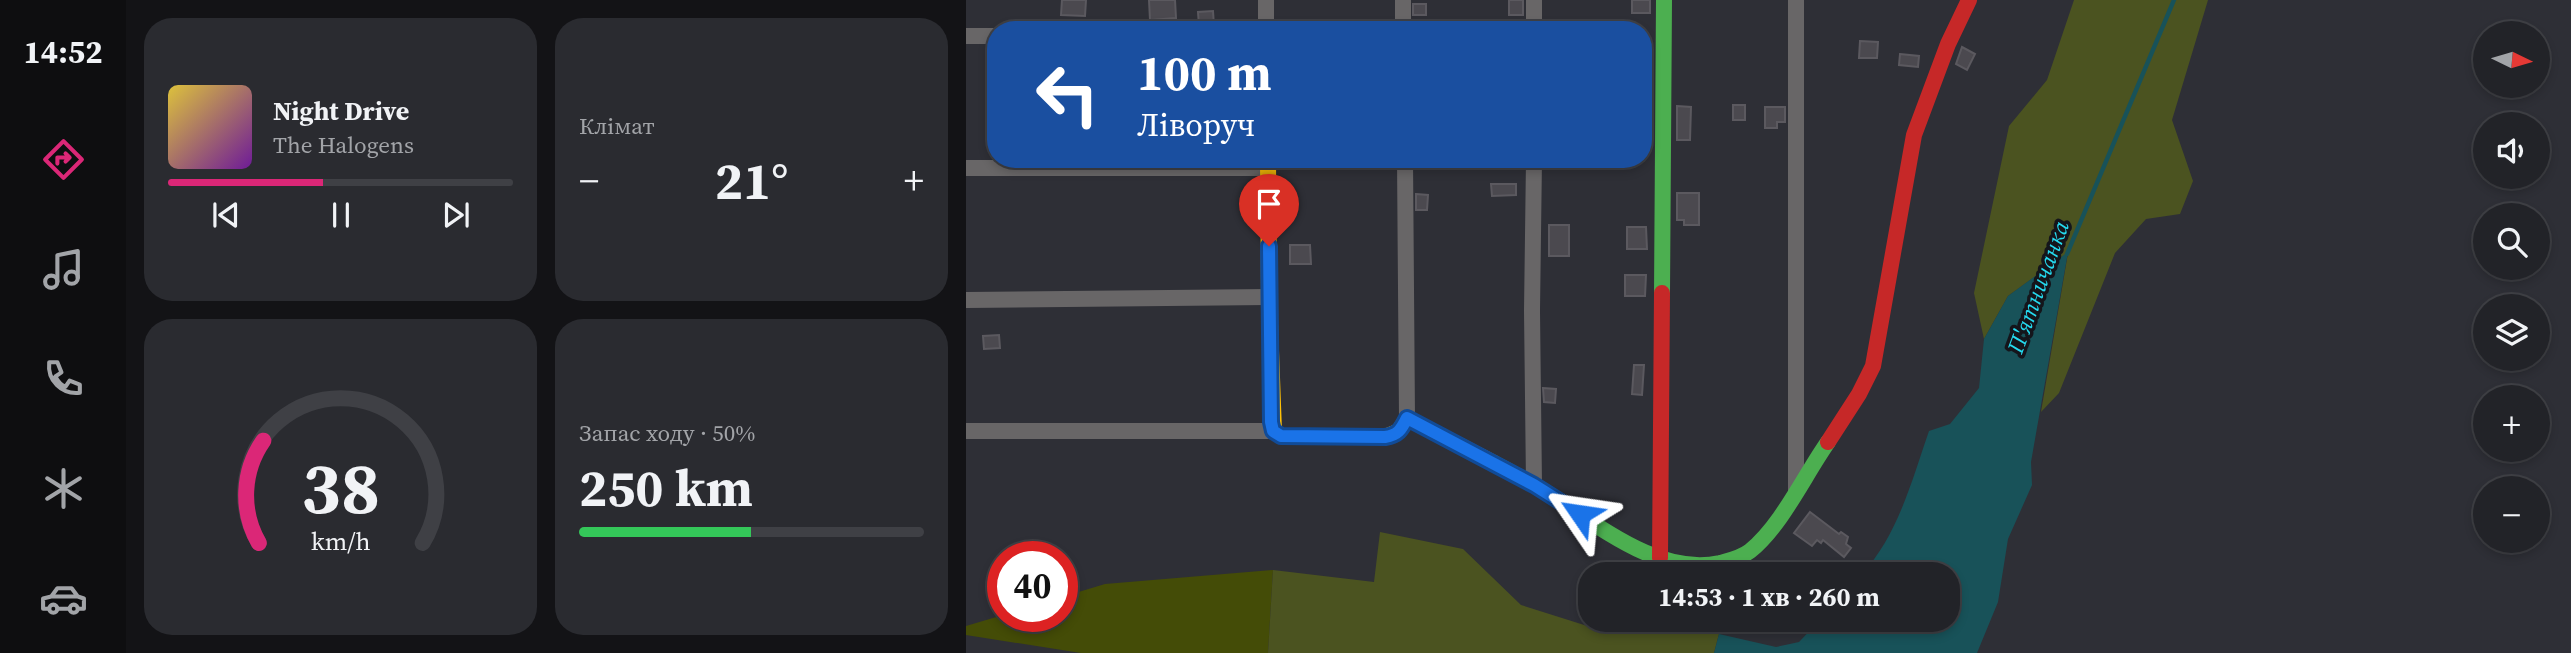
<!DOCTYPE html>
<html lang="uk">
<meta charset="utf-8">
<style>
:root{--surface:#222328;--page:#2a2b30;--text:#f1f3f6;--muted:#a2a4a8;--line:#3f4045;--accent:#db2777}
body{margin:0;font-family:"Source Serif 4",serif;background:var(--page);color:var(--text);height:100vh;display:flex;flex-direction:column;font-size:26px;white-space:nowrap}
*{box-sizing:border-box;margin:0}
p{font-size:23px;color:var(--muted)}
.icon{flex:none;width:38px;height:38px;fill:none;stroke:currentColor;stroke-width:2;stroke-linecap:round;stroke-linejoin:round}
.map{position:relative;flex:1;overflow:hidden}
.panel{display:flex;flex-direction:column;gap:18px;padding:18px;background:#131316;width:840px}
.panel>*{flex:none}
.top-card{position:absolute;left:21px;top:21px;width:665px;height:147px;border-radius:28px;box-shadow:0 4px 10px #0003,0 0 0 2px var(--line);background:#1a4fa0;color:#fff;overflow:hidden}
.needle{width:46px;rotate:95deg}
.controls{position:absolute;left:1507px;top:21px;display:grid;gap:14px}
.controls a{display:grid;place-items:center;width:77px;height:77px;border-radius:50%;background:var(--surface);box-shadow:0 4px 10px #0003,0 0 0 2px var(--line);font-size:35px}
.speed{position:absolute;left:21px;top:541px;display:flex;gap:14px;font-size:35px;font-weight:700;text-align:center}
.speed>*{display:grid;place-content:center;width:91px;height:91px;border-radius:50%;background:var(--surface);box-shadow:0 4px 10px #0003,0 0 0 2px var(--line);line-height:1}
.speed .limit{border:10px solid #d22;background:#fff;color:#111}
.pin{position:absolute;display:grid;place-items:center;width:60px;height:60px;color:#fff;margin:-72px -30px;border-radius:50% 50% 50% 0;rotate:-45deg;box-shadow:0 0 7px #0007}
.pin .icon{rotate:45deg}
.me{position:absolute;width:77px;margin:-38px;rotate:302deg;stroke-linejoin:round;filter:drop-shadow(0 0 5px #0008)}
.turn{display:flex;align-items:center;gap:24px;height:147px;padding:0 35px;font-size:32px}
.turn .icon{width:91px;height:91px;stroke-width:2.5}
.turn b{display:block;font-size:49px;line-height:60px}
.big{font-size:52px;font-weight:700;line-height:1.1}
.panel .tile{flex:1;display:flex;flex-direction:column;justify-content:center;gap:10px;min-width:0;padding:0 24px;border-radius:28px;background:var(--page)}
.panel .dial{align-items:center;gap:0}
.dial svg{height:182px;overflow:visible;fill:none;stroke:var(--line);stroke-width:7;stroke-linecap:round;text-anchor:middle}
.dial text{fill:var(--text);stroke:none}
.song{display:flex;align-items:center;gap:21px}
.cover{width:84px;height:84px;border-radius:10px;background:linear-gradient(135deg,hsl(50 70% 55%),hsl(280 70% 35%))}
.played{height:7px;border-radius:4px;background:linear-gradient(90deg,var(--accent) 45%,var(--line) 45%)}
.keys{display:flex;justify-content:space-around;direction:ltr}
.heat{display:flex;justify-content:space-between;align-items:center;font-size:38px;direction:ltr}
.charge{height:10px;border-radius:5px;background:linear-gradient(90deg,#34c759 50%,var(--line) 0)}
.panel .tiles{flex:1;display:grid;gap:18px;grid-template-columns:repeat(2,1fr)}
.trip{position:absolute;left:612px;top:562px;width:382px;height:70px;border-radius:28px;background:var(--surface);box-shadow:0 4px 10px #0003,0 0 0 2px var(--line);font-weight:700;line-height:70px;text-align:center}
main{display:flex;flex:1;min-height:0}
.menu{display:flex;flex-direction:column;width:126px;justify-content:space-around;align-items:center;background:#0e0e10;color:var(--muted)}
.menu .icon{width:49px;height:49px}
.menu .active{color:var(--accent)}
.menu b{font-size:32px;color:var(--text)}
.map>svg:first-child{display:block}
.green{fill:#444c07}
.forest{fill:#4b5320}
.water{fill:#185259}
.lines{fill:none;stroke-linecap:round;stroke-linejoin:round}
.stream{stroke:#185259;stroke-width:4.5}
.building{fill:#4b494f;stroke:#5b595f;stroke-width:2}
.street{stroke:#686667;stroke-width:16}
.fast{stroke:#4caf50;stroke-width:16}
.slow{stroke:#ffc107;stroke-width:16}
.jam{stroke:#c62828;stroke-width:16}
.route-casing{stroke:#114b97;stroke-width:18}
.route{stroke:#1a73e8;stroke-width:12}
.labels{text-anchor:middle;stroke-width:7;stroke-linejoin:round;paint-order:stroke}
.water-label{font-size:23px;font-style:italic;fill:#25d9ee;stroke:#14151b}
</style>
<main>
<nav class="menu">
<b>14:52</b>
<svg class="icon active" aria-label="directions" viewBox="0 0 24 24"><path d="M12 3l9 9-9 9-9-9zM9 14v-3h6M13 9l2 2-2 2"/></svg>
<svg class="icon" aria-label="music" viewBox="0 0 24 24"><path d="M9 18V5l10-2v13"/><circle cx="6" cy="18" r="3"/><circle cx="16" cy="16" r="3"/></svg>
<svg class="icon" aria-label="phone" viewBox="0 0 24 24"><path d="M5 4h4l2 5-3 2q2 4 5 5l2-3 5 2v4C11 20 4 13 5 4z"/></svg>
<svg class="icon" aria-label="climate" viewBox="0 0 24 24"><path d="M12 3v18M4 7l16 10M4 17L20 7"/></svg>
<svg class="icon" aria-label="car" viewBox="0 0 24 24"><path d="M5 17H2v-5l4-1 3-4h7l3 4 3 1v5h-3M9 17h6M6 11h13"/><circle cx="7" cy="17" r="2"/><circle cx="17" cy="17" r="2"/></svg>
</nav>
<section class="panel">
<div class="tiles">
<div class="tile">
<div class="song"><i class="cover"></i><div><b>Night Drive</b><p>The Halogens</p></div></div>
<div class="played"></div>
<div class="keys"><svg class="icon" aria-label="previous" viewBox="0 0 24 24"><path d="M18 5L8 12l10 7zM5 5v14"/></svg><svg class="icon" aria-label="pause" viewBox="0 0 24 24"><path d="M8 5v14M16 5v14"/></svg><svg class="icon" aria-label="next" viewBox="0 0 24 24"><path d="M6 5l10 7-10 7zM19 5v14"/></svg></div>
</div>
<div class="tile"><p>Клімат</p>
<div class="heat"><a>−</a><b class="big">21°</b><a>+</a></div>
</div>
<div class="tile dial"><svg viewBox="0 0 100 80">
<path d="M14 69A42 42 0 1 1 86 69"/>
<path d="M14 69A42 42 0 0 1 16 24" stroke="#db2777"/>
<text x="50" y="56" font-size="32" font-weight="700">38</text>
<text x="50" y="72" font-size="11">km/h</text>
</svg></div>
<div class="tile"><p>Запас ходу · 50%</p><b class="big">250 km</b><div class="charge"></div></div>
</div>
</section>
<div class="map">
<svg width="1605" height="653" viewBox="0 0 1605 653">
<rect width="100%" height="100%" fill="#2e2f36"/>
<!-- green -->
<polygon class="green" points="307,570 302,653 115,653 0,635 0,626 37,615 96,616 96,597 139,584"/>
<!-- forest -->
<g class="forest">
<polygon points="1108,0 1242,0 1206,120 1227,181 1214,214 1180,219 1149,253 1093,393 1075,412 1102,253 1042,296 1018,339 1008,293 1043,126 1081,80"/>
<polygon points="414,532 497,549 555,605 634,630 706,629 753,634 748,653 302,653 307,570 408,582"/>
</g>
<!-- water -->
<path class="water" d="M1102 252 1065 462 1066 485 1042 539 1032 602 1011 653H748L753 634 810 647 833 642 854 620H982V574H896C932 535 946 480 963 431L984 424 1013 388 1018 339 1042 296Z"/>
<g class="lines">
<!-- stream -->
<polyline class="stream" points="1101,254 1208,0"/>
</g>
<!-- building -->
<g class="building">
<polygon points="96,0 120,0 119,16 95,15"/>
<polygon points="183,0 209,0 210,18 184,20"/>
<rect x="543" y="0" width="14" height="15"/>
<rect x="666" y="0" width="18" height="13"/>
<rect x="447" y="4" width="13" height="11"/>
<polygon points="247,11 248,26 233,27 232,12"/>
<polygon points="894,41 912,42 911,58 893,58"/>
<polygon points="996,47 1009,54 1001,70 990,64"/>
<polygon points="934,54 953,56 952,67 933,65"/>
<rect x="767" y="105" width="12" height="15"/>
<polygon points="711,106 725,107 724,140 711,140"/>
<polygon points="799,107 819,107 819,122 811,122 811,128 799,128"/>
<polygon points="525,184 550,184 550,195 526,196"/>
<polygon points="711,193 733,193 733,225 718,225 718,220 711,220"/>
<polygon points="450,194 462,195 461,210 450,210"/>
<rect x="583" y="225" width="20" height="31"/>
<polygon points="661,227 680,227 681,249 661,249"/>
<polygon points="324,245 344,245 345,264 324,264"/>
<polygon points="659,275 680,275 679,296 659,296"/>
<polygon points="33,335 34,348 18,349 17,336"/>
<polygon points="668,365 678,365 676,395 666,394"/>
<polygon points="577,388 590,389 589,403 578,402"/>
<polygon points="844,512 873,534 875,532 882,537 880,544 885,548 878,557 857,540 855,543 851,540 846,546 828,533"/>
</g>
<g class="lines">
<!-- street -->
<g class="street">
<polyline points="300,0 300,30"/>
<polyline points="437,0 437,30"/>
<polyline points="568,30 568,0"/>
<polyline points="0,36 30,36"/>
<polyline points="439,159 441,418"/>
<polyline points="0,168 302,168"/>
<polyline points="0,300 303,297"/>
<polyline points="0,431 308,431"/>
<polyline points="568,485 566,311 568,159"/>
<polyline points="830,490 830,0"/>
</g>
<!-- fast -->
<g class="fast">
<polyline points="696,293 698,0"/>
<path d="M528 463C549 474 569 485 589 498 636 528 694 576 754 563 765 560 775 558 784 551 816 525 838 476 862 442"/>
</g>
<!-- slow -->
<polyline class="slow" points="302,159 303,297 308,431 315,436 419,437 433,431 441,418 528,463"/>
<!-- jam -->
<g class="jam">
<polyline points="862,442 893,394 907,366 948,135 982,44 1003,0"/>
<polyline points="694,558 696,293"/>
</g>
</g>
<g class="lines">
<!-- route casing -->
<g class="route-casing">
<path id="route" d="M303 246 305 422 307 431 315 436 419 437C432 435 435 430 441 418L568 485 614 514"/>
</g>
<!-- route -->
<use href="#route" class="route"/>
</g>
<g class="labels">
<!-- water labels -->
<g class="water-label">
<text transform="translate(1072 287) rotate(-70)" y="8">П'ятничанка</text>
</g>
</g>
</svg>
<div class="controls">
<a><svg class="needle" viewBox="-14 -14 28 28"><path d="M0-13l5 13h-10z" fill="#e53935"/><path d="M0 13l5-13h-10z" fill="#a2a4a8"/></svg></a>
<a><svg class="icon" aria-label="sound" viewBox="0 0 24 24"><path d="M4 9h4l5-4v14l-5-4H4zM17 9q2 3 0 6"/></svg></a>
<a><svg class="icon" aria-label="search" viewBox="0 0 24 24"><circle cx="10" cy="10" r="6"/><path d="M15 15l6 6"/></svg></a>
<a><svg class="icon" aria-label="layers" viewBox="0 0 24 24"><path d="M12 4l9 5-9 5-9-5zM3 14l9 5 9-5"/></svg></a>
<a>+</a>
<a>−</a>
</div>
<div class="speed"><div class="limit">40</div></div>
<div class="pin" style="left:303px;top:246px;background:#d93025"><svg class="icon" aria-label="arrive" viewBox="0 0 24 24"><path d="M6 21V4h12l-3 4 3 4H6"/></svg></div>
<svg class="me" style="left:614px;top:514px" viewBox="-20 -20 40 40"><path d="M0-17L14 15 0 8-14 15z" fill="#1a73e8" stroke="#fff" stroke-width="4"/></svg>
<div class="trip">14:53 · 1 хв · 260 m</div>
<div class="top-card">
<div class="turn"><svg class="icon" aria-label="left" viewBox="0 0 24 24"><path d="M17 20v-9H6M10 6l-5 5 5 5"/></svg><div><b>100 m</b>Ліворуч</div></div>
</div>
</div>
</main>
